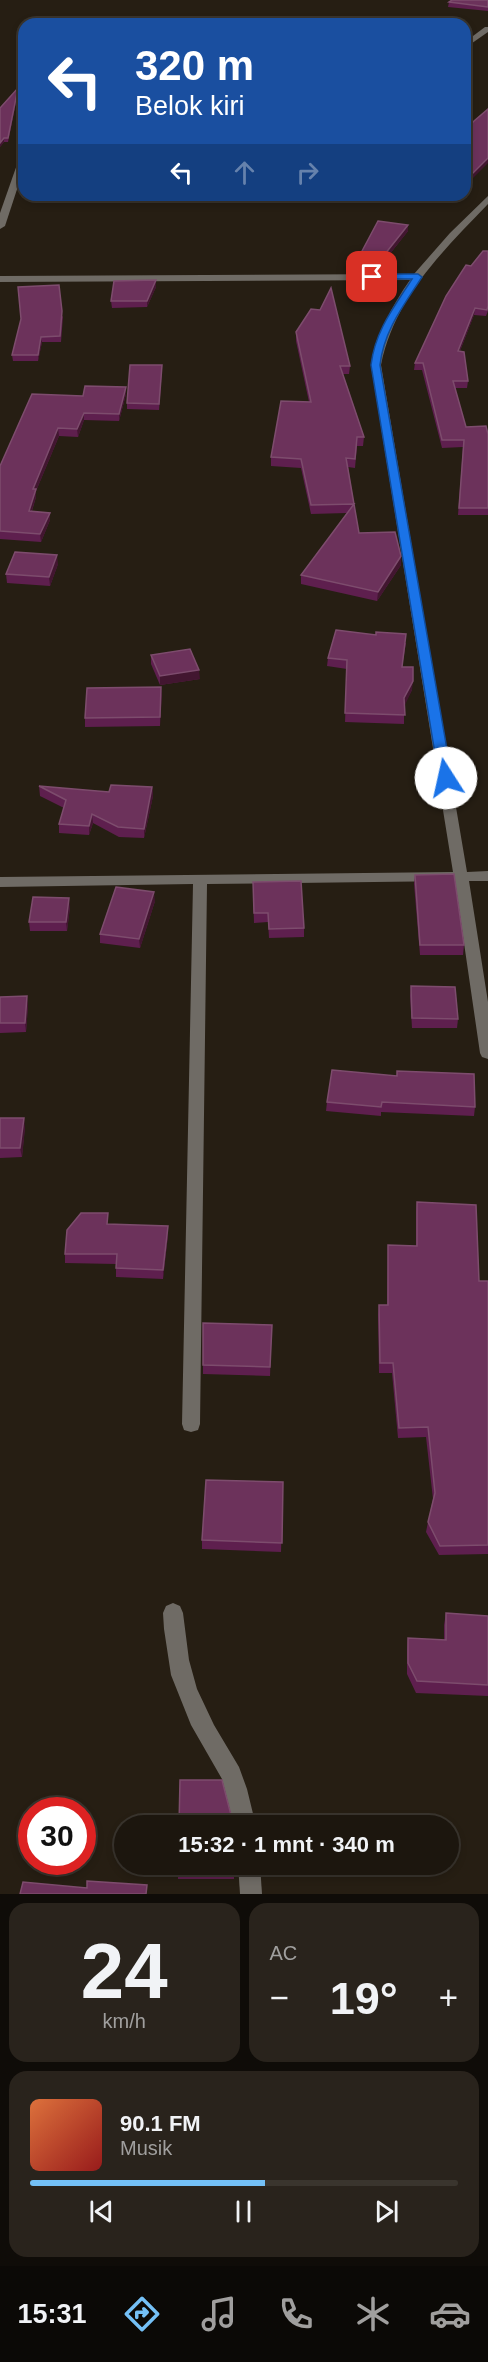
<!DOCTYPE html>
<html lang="id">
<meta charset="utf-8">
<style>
:root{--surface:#1c160e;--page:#29231c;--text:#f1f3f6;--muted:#a09f9e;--line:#3a352e;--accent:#74c0f6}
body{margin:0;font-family:Helvetica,sans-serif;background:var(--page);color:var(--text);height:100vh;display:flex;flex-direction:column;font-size:22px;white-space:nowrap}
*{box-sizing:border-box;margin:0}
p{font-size:20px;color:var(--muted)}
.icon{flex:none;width:33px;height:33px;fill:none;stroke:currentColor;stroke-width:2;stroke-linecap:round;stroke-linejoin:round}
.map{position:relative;height:1894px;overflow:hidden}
.details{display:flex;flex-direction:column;gap:9px;padding:9px;background:#0f0c08;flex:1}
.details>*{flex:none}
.banner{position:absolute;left:18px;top:18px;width:453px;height:183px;border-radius:18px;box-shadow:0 3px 9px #0003,0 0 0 2px var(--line);background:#1a4fa0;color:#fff;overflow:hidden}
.speed{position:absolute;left:18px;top:1797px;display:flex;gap:12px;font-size:30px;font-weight:700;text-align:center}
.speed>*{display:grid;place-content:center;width:78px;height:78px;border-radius:50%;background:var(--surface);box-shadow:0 3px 9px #0003,0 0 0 2px var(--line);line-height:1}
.speed .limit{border:9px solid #d22;background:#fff;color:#111}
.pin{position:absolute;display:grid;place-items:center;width:51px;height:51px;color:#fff;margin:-26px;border-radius:12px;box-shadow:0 3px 9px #0006}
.me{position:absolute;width:66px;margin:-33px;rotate:350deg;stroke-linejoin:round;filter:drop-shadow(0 0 4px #0008)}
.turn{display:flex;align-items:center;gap:21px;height:126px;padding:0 18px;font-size:27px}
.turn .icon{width:78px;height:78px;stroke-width:2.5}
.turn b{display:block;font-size:42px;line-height:51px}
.lanes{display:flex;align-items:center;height:57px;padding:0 18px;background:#0003;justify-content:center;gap:30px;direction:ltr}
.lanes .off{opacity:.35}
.big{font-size:45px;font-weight:700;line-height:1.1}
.details .card{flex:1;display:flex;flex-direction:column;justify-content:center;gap:9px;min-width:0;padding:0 21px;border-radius:18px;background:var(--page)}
.details .dial{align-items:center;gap:0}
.dial b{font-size:78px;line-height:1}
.song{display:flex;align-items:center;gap:18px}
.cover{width:72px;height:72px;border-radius:9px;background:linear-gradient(135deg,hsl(20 70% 55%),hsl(0 70% 35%))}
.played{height:6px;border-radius:3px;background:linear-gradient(90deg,var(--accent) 55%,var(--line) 55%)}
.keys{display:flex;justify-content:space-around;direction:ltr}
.heat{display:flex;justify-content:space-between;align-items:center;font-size:33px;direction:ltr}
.details .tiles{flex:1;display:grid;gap:9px;grid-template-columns:1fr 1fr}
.card:last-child{grid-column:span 2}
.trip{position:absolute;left:114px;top:1815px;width:345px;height:60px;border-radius:30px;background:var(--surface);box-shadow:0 3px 9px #0003,0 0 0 2px var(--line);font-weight:700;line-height:60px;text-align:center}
.tab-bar{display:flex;height:96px;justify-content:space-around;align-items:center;background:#0b0906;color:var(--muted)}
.tab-bar .icon{width:42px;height:42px}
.tab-bar .current{color:var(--accent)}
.tab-bar b{font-size:27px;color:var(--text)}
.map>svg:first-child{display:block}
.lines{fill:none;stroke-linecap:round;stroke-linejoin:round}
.minor{fill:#6f6b65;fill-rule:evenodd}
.wall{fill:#5e1f4e}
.shaded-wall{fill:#421630}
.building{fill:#6c325b;stroke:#7d4c6d;stroke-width:1.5}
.route{fill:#1a73e8;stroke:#114b97;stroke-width:1.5}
</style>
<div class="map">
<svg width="488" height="1894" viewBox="0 0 488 1894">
<rect width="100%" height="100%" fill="#261e13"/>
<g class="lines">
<!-- minor -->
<g class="minor">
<polygon points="485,27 488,27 488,32 465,48 465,42"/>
<polygon points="24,153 24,168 5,226 0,229 0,213 20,156"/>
<path d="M488 196V204C442 252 395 297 381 365L467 872 488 871V881H469L488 1002V1059L482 1057 480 1053 455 881 207 884 200 1424 198 1430 191 1432 184 1430 182 1424 193 884 0 887V877L453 872 371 365C378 333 391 307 410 280L0 282V276L414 274 450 233Z"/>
<polygon points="173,1603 180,1606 183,1613 189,1660 197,1689 214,1725 239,1767 247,1789 256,1826 234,1826 222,1779 191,1725 171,1675 164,1629 163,1613 166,1606"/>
<polygon points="238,1864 260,1864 262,1894 240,1894"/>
</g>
</g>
<!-- wall -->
<g class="wall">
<polygon points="488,0 488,11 448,7 449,2"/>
<polygon points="18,88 18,92 8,142 4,142 0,147"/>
<polygon points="408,225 408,231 385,260 361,259 361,253"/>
<polygon points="466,265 488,311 486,316 474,315 460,351 468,381 467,388 455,388 466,427 488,434 488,515 458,515 463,447 442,448 422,370 414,370 415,363"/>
<polygon points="156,280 156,287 147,307 112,308 111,301"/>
<polygon points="63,316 61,342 42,342 38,361 13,361 12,355"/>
<polygon points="296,332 350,366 349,374 343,374 364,437 363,446 357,446 355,468 348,467 359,533 401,556 401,565 377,601 301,584 301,575 347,513 311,514 301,468 271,466 271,457 309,402 296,341"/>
<polygon points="162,370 159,410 127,409 127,403"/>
<polygon points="126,394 119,421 84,420 78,437 59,436 36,491 36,497 32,511 50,513 50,520 41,542 0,539 0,466 83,396"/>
<polygon points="58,564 50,586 7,583 6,574"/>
<polygon points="406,643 402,667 412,690 404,705 404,724 345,722 347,669 327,666 328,658"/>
<polygon points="151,655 200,679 160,685 151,664"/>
<polygon points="161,687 160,726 85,727 85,718"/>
<polygon points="39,786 109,792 152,787 153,796 144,838 119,837 93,823 89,835 59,833 59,824 64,808 40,796"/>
<polygon points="415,875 464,945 463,955 420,955 414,884"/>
<polygon points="253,891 304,928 304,937 269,938 268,922 254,923"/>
<polygon points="155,901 140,948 100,943 100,934"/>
<polygon points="70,907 67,931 30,931 29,922"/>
<polygon points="411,986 458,1019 457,1028 412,1028 410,996"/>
<polygon points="0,997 28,1005 26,1032 0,1033"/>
<polygon points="332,1070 475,1107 474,1116 381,1112 381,1116 326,1111 327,1102"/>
<polygon points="0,1118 25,1127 22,1157 0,1158"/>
<polygon points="417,1202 479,1281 488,1287 488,1554 439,1555 426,1532 428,1522 433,1499 426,1437 398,1438 392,1373 379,1373 378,1315 379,1305 387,1305 388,1245 416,1246 416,1212"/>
<polygon points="109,1224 168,1235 163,1279 116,1277 116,1264 65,1263 65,1254"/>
<polygon points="203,1323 272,1325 270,1376 203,1374"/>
<polygon points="283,1482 281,1552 202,1549 202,1540"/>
<polygon points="446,1613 488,1616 488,1696 416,1693 407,1674 407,1650 408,1638 444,1640 444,1625"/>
<polygon points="234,1864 234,1879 178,1879 178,1871"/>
</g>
<!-- shaded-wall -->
<g class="shaded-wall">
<polygon points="18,88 18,92 8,142 8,138"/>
<polygon points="4,138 4,142 0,147 0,143"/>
<polygon points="488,158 488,163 465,186 466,181"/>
<polygon points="408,225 408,231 385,260 385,254"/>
<polygon points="156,280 156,287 147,307 147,301"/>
<polygon points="475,308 474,315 457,358 458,351"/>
<polygon points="41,337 42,342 38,361 38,355"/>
<polygon points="126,387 126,394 119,421 119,414"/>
<polygon points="84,413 84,420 78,437 77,429"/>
<polygon points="58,428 59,436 36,491 36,497 29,519 29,511 33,489"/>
<polygon points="50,513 50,520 41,542 40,534"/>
<polygon points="57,555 58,564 50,586 49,577"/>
<polygon points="401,556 401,565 377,601 378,592"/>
<polygon points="199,670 200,679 160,685 160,676"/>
<polygon points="413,681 412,690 404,707 404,698"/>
<polygon points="161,687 162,696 160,726 160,717"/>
<polygon points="152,787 153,796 144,838 144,829"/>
<polygon points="92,814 93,823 89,835 89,826"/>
<polygon points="154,892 155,901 140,948 139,939"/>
<polygon points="69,898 70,907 67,931 66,922"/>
<polygon points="27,996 28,1005 26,1032 25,1023"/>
<polygon points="24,1118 25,1127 22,1157 20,1148"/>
<polygon points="168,1226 168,1235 163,1279 163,1270"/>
</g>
<!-- building -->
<g class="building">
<polygon points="452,0 488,0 488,7 449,2"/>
<polygon points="18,88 8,138 4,138 0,143 0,108"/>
<polygon points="488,109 488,158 465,181 465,131 474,121"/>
<polygon points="378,221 408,225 385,254 361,253"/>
<polygon points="483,251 488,251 488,306 487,310 475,308 458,351 464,352 468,381 453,381 466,427 486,426 488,434 488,508 459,508 464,440 442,440 423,363 415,363 446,296 466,265 471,266"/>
<polygon points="156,280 147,301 111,301 114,281"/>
<polygon points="59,285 62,311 60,336 41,337 38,355 12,355 21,319 18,287"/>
<polygon points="331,288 350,366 340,366 364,437 357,437 355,459 346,458 359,533 395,532 401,556 378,592 301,575 354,504 311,505 301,459 271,457 281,401 311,402 296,332 311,309 320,310"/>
<polygon points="130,365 162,365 159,404 127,403"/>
<polygon points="85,386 126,387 119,414 84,413 77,429 58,428 33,489 36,489 29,511 50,513 40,534 0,531 0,466 32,394 83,396"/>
<polygon points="15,552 57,555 49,577 6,574"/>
<polygon points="336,630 376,635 376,632 406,634 402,667 413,667 413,681 404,698 405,715 345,713 347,660 328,658"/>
<polygon points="190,649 199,670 160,676 151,655"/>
<polygon points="161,687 160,717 85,718 87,688"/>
<polygon points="111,785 152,787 144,829 118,827 92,814 89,826 59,824 66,800 39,786 109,792"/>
<polygon points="454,874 464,945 420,945 415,875"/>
<polygon points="301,881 304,928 269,929 268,913 254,913 253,882"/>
<polygon points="116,887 154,892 139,939 100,934"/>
<polygon points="33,897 69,898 66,922 29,922"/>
<polygon points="411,986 455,987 458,1019 412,1018"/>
<polygon points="27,996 25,1023 0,1023 0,997"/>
<polygon points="332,1070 397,1076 397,1071 474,1074 475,1107 382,1102 381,1107 327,1102"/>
<polygon points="0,1118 24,1118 20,1148 0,1148"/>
<polygon points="417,1202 476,1205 479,1281 488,1281 488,1545 440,1546 428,1522 435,1493 428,1427 399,1428 393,1363 380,1363 379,1305 388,1305 388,1245 417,1246"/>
<polygon points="81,1213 108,1213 107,1224 168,1226 163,1270 116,1268 117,1254 65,1254 67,1230"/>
<polygon points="203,1323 272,1325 270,1367 203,1365"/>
<polygon points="206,1480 283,1482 282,1543 202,1540"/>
<polygon points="446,1613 488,1616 488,1685 417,1681 408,1663 408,1638 446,1640"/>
<polygon points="180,1780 222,1780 232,1819 234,1820 234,1826 179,1826"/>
<rect x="178" y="1864" width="56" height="7"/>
<polygon points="87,1881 147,1885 146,1894 20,1894 23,1882 87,1888"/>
</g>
<!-- route -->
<path class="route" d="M418 274 422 277C404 305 384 330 380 365L452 778 446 782 439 778 371 365C375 331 394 307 412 279H372L367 277 372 274Z"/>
</svg>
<div class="speed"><div class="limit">30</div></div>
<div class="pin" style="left:372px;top:277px;background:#d93025"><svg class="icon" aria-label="arrive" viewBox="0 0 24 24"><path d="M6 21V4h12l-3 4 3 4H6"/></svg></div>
<svg class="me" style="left:446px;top:778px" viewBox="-20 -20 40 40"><circle r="19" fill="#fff"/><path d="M0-13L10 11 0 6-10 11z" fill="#1a73e8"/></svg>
<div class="trip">15:32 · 1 mnt · 340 m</div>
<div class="banner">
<div class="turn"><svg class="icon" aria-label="left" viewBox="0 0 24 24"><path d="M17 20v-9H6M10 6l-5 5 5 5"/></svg><div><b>320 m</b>Belok kiri</div></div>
<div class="lanes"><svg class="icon" aria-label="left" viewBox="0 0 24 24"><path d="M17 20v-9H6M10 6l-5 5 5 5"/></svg><svg class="icon off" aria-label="ahead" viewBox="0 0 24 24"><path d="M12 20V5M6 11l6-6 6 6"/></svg><svg class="icon off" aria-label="right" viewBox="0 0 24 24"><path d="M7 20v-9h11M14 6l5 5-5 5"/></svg></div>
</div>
</div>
<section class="details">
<div class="tiles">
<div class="card dial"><b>24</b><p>km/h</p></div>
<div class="card"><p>AC</p>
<div class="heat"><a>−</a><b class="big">19°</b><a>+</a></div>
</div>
<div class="card">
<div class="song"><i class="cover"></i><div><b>90.1 FM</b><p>Musik</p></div></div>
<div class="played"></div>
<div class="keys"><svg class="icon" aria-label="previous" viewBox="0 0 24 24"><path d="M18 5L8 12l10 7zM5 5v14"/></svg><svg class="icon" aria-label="pause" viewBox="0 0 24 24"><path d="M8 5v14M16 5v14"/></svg><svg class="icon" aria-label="next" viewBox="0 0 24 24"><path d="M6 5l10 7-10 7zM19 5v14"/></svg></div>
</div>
</div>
</section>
<nav class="tab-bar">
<b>15:31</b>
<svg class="icon current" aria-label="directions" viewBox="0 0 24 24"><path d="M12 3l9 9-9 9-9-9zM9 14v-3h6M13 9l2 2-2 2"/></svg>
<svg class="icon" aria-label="music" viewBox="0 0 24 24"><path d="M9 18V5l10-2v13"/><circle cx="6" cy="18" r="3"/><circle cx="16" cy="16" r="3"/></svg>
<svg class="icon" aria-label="phone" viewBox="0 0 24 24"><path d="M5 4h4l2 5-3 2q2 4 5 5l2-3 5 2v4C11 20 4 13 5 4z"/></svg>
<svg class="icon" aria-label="climate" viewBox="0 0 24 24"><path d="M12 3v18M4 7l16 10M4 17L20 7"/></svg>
<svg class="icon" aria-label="car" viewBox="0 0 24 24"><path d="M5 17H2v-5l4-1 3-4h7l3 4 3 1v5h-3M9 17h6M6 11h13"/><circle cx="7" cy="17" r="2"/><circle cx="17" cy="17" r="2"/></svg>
</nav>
